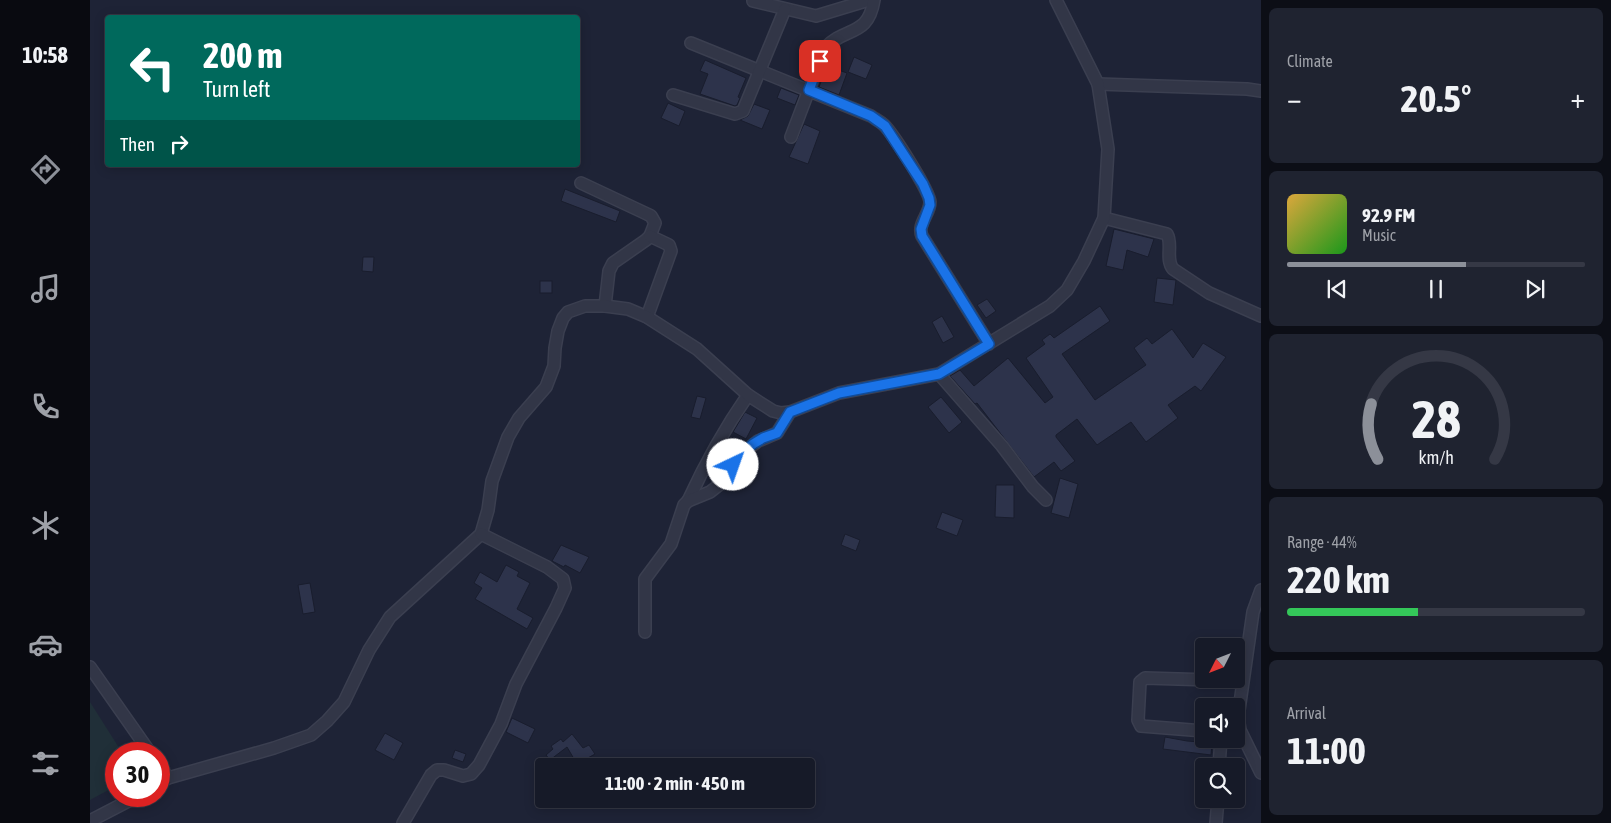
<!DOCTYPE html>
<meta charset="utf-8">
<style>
:root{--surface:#161a28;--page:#1f2330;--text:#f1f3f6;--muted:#9ea1a8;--line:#353845;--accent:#8c9099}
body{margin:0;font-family:"Asap Condensed",sans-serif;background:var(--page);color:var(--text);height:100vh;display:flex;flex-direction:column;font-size:19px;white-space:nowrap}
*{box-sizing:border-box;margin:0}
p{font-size:16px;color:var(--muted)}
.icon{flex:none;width:28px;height:28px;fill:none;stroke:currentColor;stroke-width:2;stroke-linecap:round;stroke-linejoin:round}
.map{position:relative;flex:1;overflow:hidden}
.panel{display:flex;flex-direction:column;gap:8px;padding:8px;background:#0c0e16;width:350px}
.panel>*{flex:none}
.guide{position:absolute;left:15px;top:15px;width:475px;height:152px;border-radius:5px;box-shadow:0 2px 12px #0003,0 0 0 1px var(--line);background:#00695c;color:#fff;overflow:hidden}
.needle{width:32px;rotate:228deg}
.tools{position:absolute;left:1105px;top:638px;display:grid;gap:10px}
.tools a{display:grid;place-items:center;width:50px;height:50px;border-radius:5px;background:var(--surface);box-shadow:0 2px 12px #0003,0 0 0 1px var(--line);font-size:25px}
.speed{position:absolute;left:15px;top:742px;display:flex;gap:10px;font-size:25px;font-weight:700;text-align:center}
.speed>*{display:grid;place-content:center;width:65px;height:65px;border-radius:50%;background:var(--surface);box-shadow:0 2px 12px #0003,0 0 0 1px var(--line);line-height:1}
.speed .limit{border:8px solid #d22;background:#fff;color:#111}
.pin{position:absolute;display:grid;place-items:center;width:42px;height:42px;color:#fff;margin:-21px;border-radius:10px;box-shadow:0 2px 8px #0006}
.me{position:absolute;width:55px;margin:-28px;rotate:42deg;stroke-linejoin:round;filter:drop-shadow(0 0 4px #0008)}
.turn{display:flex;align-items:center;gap:18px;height:105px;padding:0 15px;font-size:22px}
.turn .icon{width:65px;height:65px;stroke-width:2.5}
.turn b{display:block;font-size:35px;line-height:42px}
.then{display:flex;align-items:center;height:48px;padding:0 15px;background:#0003;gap:10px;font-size:19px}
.big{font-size:38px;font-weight:700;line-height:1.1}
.panel .card{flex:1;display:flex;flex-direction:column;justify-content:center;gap:8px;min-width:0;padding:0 18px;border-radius:8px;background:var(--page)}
.panel .dial{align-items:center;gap:0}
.dial svg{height:130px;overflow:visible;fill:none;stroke:var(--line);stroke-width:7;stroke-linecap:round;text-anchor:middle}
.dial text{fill:var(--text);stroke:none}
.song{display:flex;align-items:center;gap:15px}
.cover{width:60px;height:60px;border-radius:8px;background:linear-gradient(135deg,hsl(40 70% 55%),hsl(120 70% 35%))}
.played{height:5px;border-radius:2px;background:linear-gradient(90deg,var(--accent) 60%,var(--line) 60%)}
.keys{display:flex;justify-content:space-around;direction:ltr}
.heat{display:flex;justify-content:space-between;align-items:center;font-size:28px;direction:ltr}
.charge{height:8px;border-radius:4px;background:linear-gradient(90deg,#34c759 44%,var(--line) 0)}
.trip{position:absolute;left:445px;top:758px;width:280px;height:50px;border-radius:5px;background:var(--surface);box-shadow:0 2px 12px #0003,0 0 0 1px var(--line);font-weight:700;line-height:50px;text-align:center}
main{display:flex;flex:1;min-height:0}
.tabs{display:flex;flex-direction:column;width:90px;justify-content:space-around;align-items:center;background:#090a10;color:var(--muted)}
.tabs .icon{width:35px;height:35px}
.tabs .active{color:var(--accent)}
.tabs b{font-size:22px;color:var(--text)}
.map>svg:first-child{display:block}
.green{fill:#202f38}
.building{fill:#2d334b;stroke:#191d2d}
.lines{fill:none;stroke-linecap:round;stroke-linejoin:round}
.minor-casing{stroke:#3b3f50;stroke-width:14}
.minor{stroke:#323647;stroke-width:11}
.route-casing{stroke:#114b97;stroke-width:12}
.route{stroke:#1a73e8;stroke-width:9}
</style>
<main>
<nav class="tabs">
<b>10:58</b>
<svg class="icon active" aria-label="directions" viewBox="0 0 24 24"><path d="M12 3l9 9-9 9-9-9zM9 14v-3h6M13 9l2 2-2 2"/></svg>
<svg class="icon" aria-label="music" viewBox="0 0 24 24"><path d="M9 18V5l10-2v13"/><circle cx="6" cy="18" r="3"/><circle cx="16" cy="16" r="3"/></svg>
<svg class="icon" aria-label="phone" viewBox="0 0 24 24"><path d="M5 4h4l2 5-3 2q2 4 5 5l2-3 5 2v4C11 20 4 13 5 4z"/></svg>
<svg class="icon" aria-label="climate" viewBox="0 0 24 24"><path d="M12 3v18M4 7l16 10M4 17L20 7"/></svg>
<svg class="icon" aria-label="car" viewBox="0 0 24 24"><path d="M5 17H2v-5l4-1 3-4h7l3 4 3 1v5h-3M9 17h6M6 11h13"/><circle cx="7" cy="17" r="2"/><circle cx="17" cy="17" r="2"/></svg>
<svg class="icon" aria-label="filters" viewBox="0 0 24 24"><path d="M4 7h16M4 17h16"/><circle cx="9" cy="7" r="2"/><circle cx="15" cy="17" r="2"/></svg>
</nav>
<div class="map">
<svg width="1171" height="823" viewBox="0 0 1171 823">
<rect width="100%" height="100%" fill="#1e2336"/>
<!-- green -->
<polygon class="green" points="0,702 33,754 26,754 26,786 0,800"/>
<!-- building -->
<g class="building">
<polygon points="764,57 782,65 776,79 758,72"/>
<polygon points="615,60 656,78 648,97 650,98 647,105 645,106 610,94 618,74 610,71"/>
<polygon points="737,66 757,73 749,95 729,87"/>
<polygon points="691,88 709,95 705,105 687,98"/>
<polygon points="578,103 595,111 589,126 571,118"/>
<polygon points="664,104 680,110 672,129 650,120 658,116"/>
<polygon points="714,124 730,131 718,164 699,157"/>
<polygon points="475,189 530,211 526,222 471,201"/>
<polygon points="1024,229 1064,239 1058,257 1037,250 1033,270 1016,266"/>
<polygon points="273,257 284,257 283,272 272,271"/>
<polygon points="1067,278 1086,280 1083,305 1064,302"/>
<rect x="450" y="281" width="12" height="12"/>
<polygon points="897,299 906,311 896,318 887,305"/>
<polygon points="1010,306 1020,321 972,354 1005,400 1056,365 1044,348 1057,338 1062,344 1082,329 1103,358 1113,343 1136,357 1111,391 1105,386 1078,405 1088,418 1056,442 1041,422 1007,445 987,419 966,435 966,437 985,461 971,471 964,462 944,477 887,403 885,404 860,376 870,370 884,386 918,358 955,403 963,397 936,358 955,344 952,340 960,334 964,338"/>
<polygon points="852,316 864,337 853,343 842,322"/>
<polygon points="607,396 616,398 610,419 601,417"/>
<polygon points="851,397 872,422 859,433 838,407"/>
<polygon points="655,412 667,418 656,439 643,432"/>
<polygon points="970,478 988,484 979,518 961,513"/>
<polygon points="906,485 924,485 924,518 905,517"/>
<polygon points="852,512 873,520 867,536 846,528"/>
<polygon points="755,534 770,540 766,551 751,545"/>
<polygon points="471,545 499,557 490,573 475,565 474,567 462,561"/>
<polygon points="416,565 429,572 427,576 440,583 427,609 443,618 437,629 385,599 392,588 384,583 390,572 407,582"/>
<polygon points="220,583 225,612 213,614 208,585"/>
<polygon points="422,718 445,729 438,743 416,732"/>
<polygon points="295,733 313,743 304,760 285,750"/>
<polygon points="482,734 493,748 499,745 505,754 487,764 477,747 460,760 456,755 463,749 461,746 471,739 473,742"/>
<polygon points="1075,737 1097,741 1122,743 1121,755 1073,749"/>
<polygon points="365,750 376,754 373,762 362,758"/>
</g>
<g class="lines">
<!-- minor casing -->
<g class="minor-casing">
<g id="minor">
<polyline points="663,1 726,16 779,0"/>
<path d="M601 43 781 116C785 119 790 121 794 125 803 134 839 190 840 202 840 214 827 224 832 236L899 344"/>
<polyline points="1008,84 1157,89 1171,91"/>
<polyline points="583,95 645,114 653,111 695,9"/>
<path d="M701 137 735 48C755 26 778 38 784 0"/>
<polyline points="491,183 557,214 561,216 565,223 560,236 556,240 523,263 519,271 515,306"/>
<path d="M1014 218 1077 234C1083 244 1075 259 1083 269L1119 293 1171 316"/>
<polyline points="557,317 581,251 579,245 560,236"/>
<polyline points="849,374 912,446 943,487 956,500"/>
<path d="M598 501C615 464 635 428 658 395"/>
<polyline points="1171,590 1163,612 1148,717 1150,730 1171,773"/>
<polyline points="555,632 555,579 581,544 594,505 598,501 620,492 634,481 649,456 668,441 687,433 700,412"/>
<polyline points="0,667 61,754"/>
<polyline points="1114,731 1051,726 1048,720 1050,682 1055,678 1121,680"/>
<polyline points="69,765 78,778"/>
<polyline points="1129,766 1131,739"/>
<polyline points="69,784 78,778 184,748 221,735 237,721 254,702 279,650 300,617 391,534 398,510 402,481 418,437 429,418 456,387 464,366 465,348 468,331 473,318 478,312 495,306 515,306 538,309 557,317 607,349 658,395 683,411 691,413 700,412 749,393 849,374 960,306 977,290 994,261 1014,218 1018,149 1008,84 966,0"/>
<polyline points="0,821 48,796"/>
<polyline points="313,823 341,775 347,770 354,770 373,776 381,774 389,765 411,724 426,684 466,608 475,588 473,579 457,567 391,534"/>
<polyline points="1126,823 1128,799"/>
</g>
</g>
<!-- minor -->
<use href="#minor" class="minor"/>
</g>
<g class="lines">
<!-- route casing -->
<g class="route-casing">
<polyline id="route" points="643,465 649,456 663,444 673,438 687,433 700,412 749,393 849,374 899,344 832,236 831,229 840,205 839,198 833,184 795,126 781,116 719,90 730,61"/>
</g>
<!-- route -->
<use href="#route" class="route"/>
</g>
</svg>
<div class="tools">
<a><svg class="needle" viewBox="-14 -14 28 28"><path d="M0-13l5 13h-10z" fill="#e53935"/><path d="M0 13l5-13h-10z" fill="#9ea1a8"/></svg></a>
<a><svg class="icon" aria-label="sound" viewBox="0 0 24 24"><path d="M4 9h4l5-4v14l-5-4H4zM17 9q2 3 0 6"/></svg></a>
<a><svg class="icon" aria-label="search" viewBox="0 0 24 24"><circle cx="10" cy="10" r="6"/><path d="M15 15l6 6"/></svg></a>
</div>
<div class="speed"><div class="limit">30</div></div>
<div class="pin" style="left:730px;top:61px;background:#d93025"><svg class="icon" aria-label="arrive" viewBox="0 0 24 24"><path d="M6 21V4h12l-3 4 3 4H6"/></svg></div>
<svg class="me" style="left:643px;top:465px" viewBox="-20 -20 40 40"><circle r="19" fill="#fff"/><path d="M0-13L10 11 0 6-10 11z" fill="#1a73e8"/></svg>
<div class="trip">11:00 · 2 min · 450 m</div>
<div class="guide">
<div class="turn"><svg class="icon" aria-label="left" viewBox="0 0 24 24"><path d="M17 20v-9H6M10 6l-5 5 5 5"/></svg><div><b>200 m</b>Turn left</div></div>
<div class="then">Then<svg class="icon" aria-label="right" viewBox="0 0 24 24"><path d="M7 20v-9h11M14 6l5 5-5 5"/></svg></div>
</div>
</div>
<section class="panel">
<div class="card"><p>Climate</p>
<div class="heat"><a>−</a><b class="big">20.5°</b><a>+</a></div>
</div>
<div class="card">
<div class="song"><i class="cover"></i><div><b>92.9 FM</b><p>Music</p></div></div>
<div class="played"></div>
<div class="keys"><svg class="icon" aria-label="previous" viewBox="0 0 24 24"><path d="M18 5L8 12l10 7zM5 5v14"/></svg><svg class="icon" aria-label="pause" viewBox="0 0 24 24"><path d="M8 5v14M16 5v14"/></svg><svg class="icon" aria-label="next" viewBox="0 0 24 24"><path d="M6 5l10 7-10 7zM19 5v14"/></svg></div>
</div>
<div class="card dial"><svg viewBox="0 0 100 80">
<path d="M14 69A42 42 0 1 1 86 69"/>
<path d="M14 69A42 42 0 0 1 10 35" stroke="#8c9099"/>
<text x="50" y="56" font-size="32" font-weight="700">28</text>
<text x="50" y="72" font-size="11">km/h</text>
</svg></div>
<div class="card"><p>Range · 44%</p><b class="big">220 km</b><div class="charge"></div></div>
<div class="card"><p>Arrival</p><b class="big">11:00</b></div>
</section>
</main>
